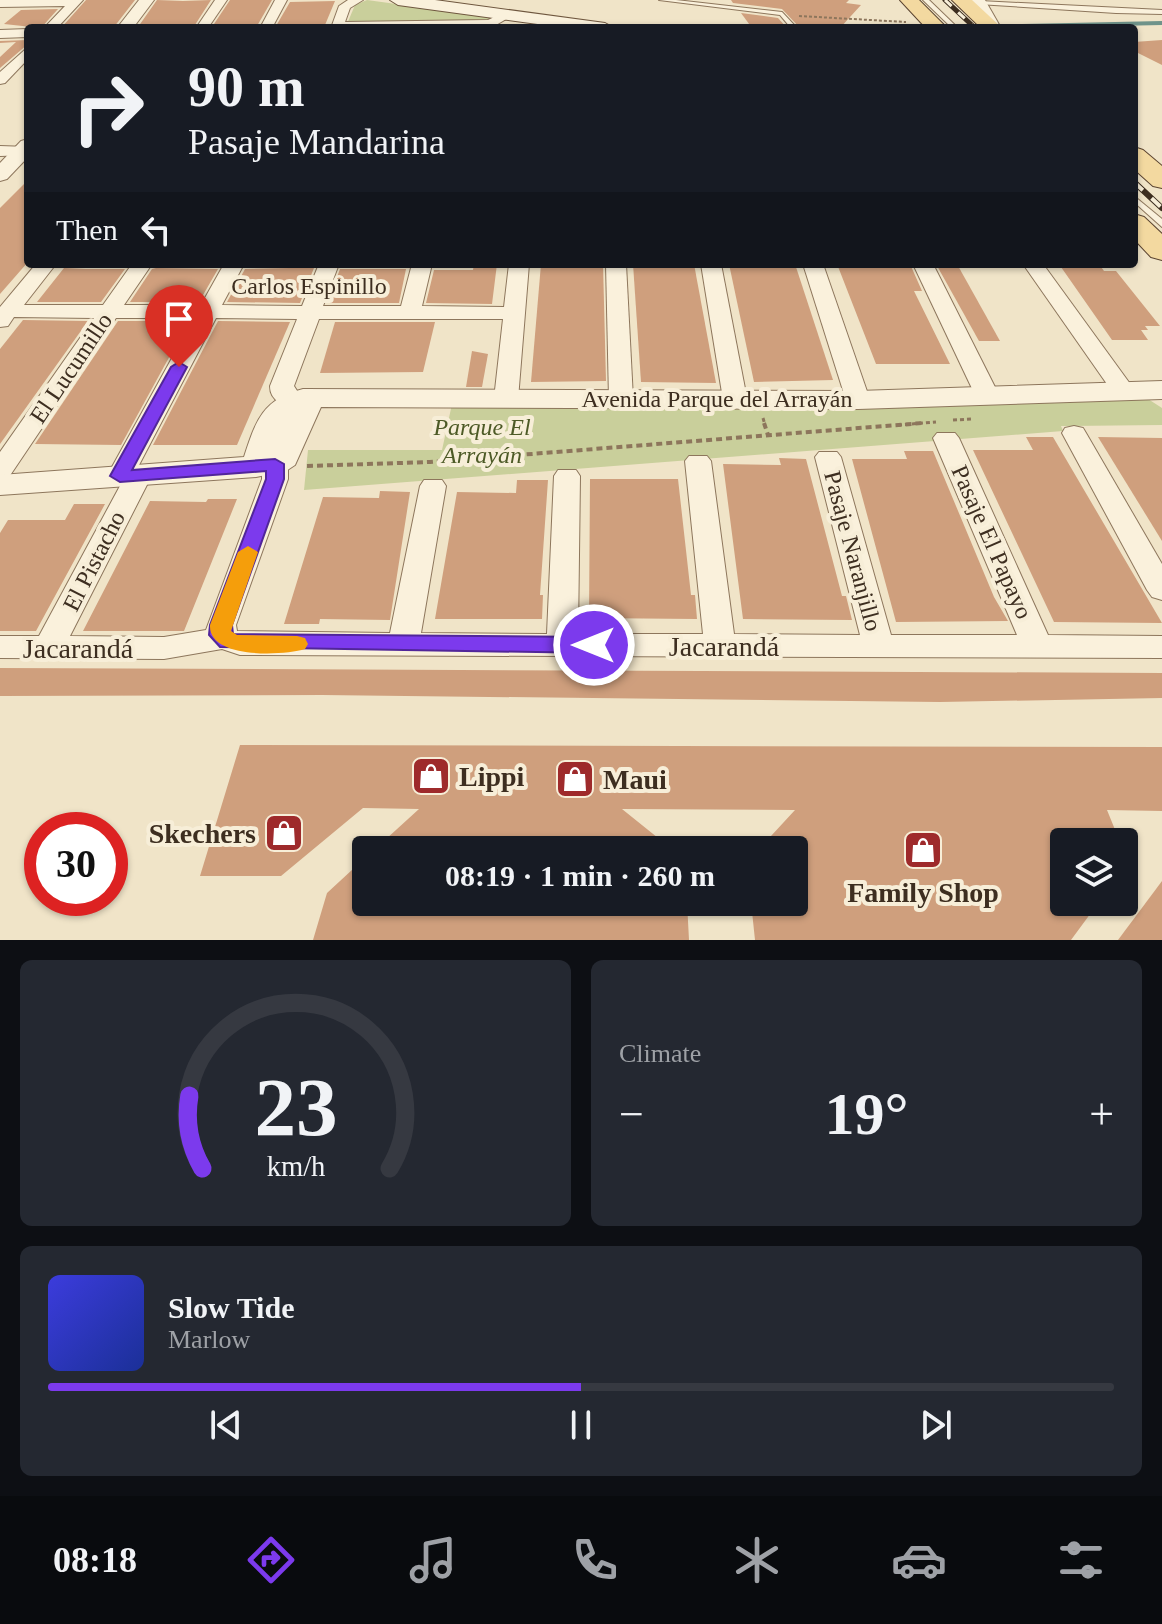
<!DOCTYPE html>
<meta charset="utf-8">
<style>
:root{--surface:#171b24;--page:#242831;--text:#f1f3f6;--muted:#9ea1a6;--line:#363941;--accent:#7c3aed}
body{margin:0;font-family:"Times New Roman",serif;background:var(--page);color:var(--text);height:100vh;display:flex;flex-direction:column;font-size:30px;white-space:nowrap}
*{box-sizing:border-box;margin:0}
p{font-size:26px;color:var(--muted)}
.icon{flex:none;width:44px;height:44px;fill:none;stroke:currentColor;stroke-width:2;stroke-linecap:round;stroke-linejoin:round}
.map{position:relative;height:940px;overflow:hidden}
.drawer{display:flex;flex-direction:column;gap:20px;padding:20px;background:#0d0f14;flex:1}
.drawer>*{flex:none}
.guide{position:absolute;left:24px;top:24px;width:1114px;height:244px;border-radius:8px;box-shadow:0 2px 6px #0004;background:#171b24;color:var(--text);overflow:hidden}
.buttons{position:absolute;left:1050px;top:828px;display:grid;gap:16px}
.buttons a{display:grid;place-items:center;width:88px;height:88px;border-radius:8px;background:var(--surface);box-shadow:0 2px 6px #0004;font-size:40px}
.speed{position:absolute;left:24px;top:812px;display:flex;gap:16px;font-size:40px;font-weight:700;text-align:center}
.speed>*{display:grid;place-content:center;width:104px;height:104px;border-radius:50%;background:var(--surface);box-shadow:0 2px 6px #0004;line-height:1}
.speed .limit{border:12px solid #d22;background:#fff;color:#111}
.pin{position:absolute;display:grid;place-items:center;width:68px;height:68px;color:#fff;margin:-82px -34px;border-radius:50% 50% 50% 0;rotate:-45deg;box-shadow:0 0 8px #0007}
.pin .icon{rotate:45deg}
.me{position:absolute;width:88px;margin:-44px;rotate:270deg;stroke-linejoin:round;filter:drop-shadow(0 0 6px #0008)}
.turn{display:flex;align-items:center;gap:28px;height:168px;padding:0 32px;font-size:36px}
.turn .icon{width:104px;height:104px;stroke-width:2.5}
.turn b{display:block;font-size:56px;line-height:68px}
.then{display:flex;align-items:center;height:76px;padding:0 32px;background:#0003;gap:16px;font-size:30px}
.big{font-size:60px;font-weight:700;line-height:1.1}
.drawer .card{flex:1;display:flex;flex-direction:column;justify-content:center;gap:12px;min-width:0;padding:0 28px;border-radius:12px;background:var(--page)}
.drawer .dial{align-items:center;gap:0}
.dial svg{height:208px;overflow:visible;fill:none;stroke:var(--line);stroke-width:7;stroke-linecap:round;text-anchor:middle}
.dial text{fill:var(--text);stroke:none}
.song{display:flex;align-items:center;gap:24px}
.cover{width:96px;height:96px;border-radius:12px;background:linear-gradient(135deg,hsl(240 70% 55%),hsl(230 70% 35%))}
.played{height:8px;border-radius:4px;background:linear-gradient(90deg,var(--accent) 50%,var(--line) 50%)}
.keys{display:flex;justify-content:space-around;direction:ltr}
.heat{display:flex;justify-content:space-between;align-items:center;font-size:44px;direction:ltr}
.drawer .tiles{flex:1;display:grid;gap:20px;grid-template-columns:1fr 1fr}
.card:last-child{grid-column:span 2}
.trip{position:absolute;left:352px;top:836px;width:456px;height:80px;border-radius:8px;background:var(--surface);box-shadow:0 2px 6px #0004;font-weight:700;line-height:80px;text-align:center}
.tab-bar{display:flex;height:128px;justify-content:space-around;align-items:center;background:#090b0e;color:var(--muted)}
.tab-bar .icon{width:56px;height:56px}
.tab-bar .active{color:var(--accent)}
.tab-bar b{font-size:36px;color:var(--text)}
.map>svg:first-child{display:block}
.green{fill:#c9cf9b}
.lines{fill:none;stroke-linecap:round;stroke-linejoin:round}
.stream{stroke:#6f938a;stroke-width:4}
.building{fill:#cf9f7d}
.service-casing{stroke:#8d765c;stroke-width:2}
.minor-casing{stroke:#8d765c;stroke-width:2}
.tertiary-casing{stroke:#8d765c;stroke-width:2}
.secondary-casing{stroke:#6f573f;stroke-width:2}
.primary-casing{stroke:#5b4430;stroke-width:2}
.path-far2{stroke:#8d765c;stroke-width:2;stroke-dasharray:3 2;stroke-linecap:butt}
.path-far1{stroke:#8d765c;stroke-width:3;stroke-dasharray:4 3;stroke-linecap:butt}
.path{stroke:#8d765c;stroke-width:4;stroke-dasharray:6 4;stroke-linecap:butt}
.service{fill:#faf1dc;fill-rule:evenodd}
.minor{fill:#faf1dc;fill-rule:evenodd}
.tertiary{fill:#faf1dc;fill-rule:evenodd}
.secondary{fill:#faf1dc;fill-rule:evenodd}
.primary{fill:#f3d9a0;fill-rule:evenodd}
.rail-far1-casing{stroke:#3d2e20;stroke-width:5}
.rail-casing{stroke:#3d2e20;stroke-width:6}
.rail-far1{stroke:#f7eed8;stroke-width:3;stroke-dasharray:9;stroke-linecap:butt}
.rail{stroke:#f7eed8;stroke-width:4;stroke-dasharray:12;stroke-linecap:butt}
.route{fill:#7c3aed;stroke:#51269a;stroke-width:2}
.slow{fill:#f59e0b}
.labels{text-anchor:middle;stroke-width:8;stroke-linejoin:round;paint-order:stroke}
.street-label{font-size:24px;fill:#3d2e20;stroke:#f7eed8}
.park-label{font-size:24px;font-style:italic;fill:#4d5a26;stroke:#f7eed8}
.near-street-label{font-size:28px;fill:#3d2e20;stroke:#f7eed8}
.near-poi-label{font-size:28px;font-weight:bold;fill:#3d2e20;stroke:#f7eed8;text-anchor:start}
</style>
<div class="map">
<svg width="1162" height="940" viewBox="0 0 1162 940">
<rect width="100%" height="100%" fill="#f0e4c8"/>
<!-- green -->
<g class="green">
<polygon points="367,0 498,18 489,23 347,24 355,5"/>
<polygon points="1148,399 1162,408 1162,425 1069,426 1061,426 1063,431 304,490 308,450 442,450 452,404"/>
</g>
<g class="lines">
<!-- stream -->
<polyline class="stream" points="1022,26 1162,23"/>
</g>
<!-- building -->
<g class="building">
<polygon points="86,0 135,0 114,27 61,28"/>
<polygon points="157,0 183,1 211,0 193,28 138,27"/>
<polygon points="230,0 272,0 257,26 214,24"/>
<polygon points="731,0 849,0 846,3 861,5 840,28 800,28 782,9 733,3"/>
<polygon points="335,1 325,25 276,26 290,2"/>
<polygon points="58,9 41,28 4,24 21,10"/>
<polygon points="741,13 778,18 787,28 752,28"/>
<polygon points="28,40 28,44 0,68 0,57 16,42 0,43 0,41"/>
<polygon points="1162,40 1162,65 1134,51 1134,42"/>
<polygon points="28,180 28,262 0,294 0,208"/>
<polygon points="474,264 497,264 492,304 426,303 434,270 473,270"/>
<polygon points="541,264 603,264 606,381 531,382"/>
<polygon points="633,264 694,264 716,383 641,382"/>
<polygon points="729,264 796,267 833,380 754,382"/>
<polygon points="837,264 910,264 922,291 914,291 950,364 876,364"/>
<polygon points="936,264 957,264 1000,341 979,341"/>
<polygon points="1072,264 1099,264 1104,271 1116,271 1160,326 1145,326 1148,330 1141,330 1148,340 1112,340 1061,267 1074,268"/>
<polygon points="64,268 86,269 125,269 101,302 37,302"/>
<polygon points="290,268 314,268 300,303 227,302 245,269"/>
<polygon points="152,269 156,268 218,269 199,302 130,302"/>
<polygon points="340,269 406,269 399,303 327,303"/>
<polygon points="23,320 88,321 0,444 0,349"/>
<polygon points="118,321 189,321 121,445 35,444"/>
<polygon points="218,321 290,322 237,445 153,445"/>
<polygon points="335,322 435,322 423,372 320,373"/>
<polygon points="472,351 488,354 482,387 466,387"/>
<polygon points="1026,437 1053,437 1162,623 1054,622 973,450 1033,450"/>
<polygon points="1098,437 1162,438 1162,541"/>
<polygon points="904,451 933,451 994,597 1008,621 896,622 852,459 907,459"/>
<polygon points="779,458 806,459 842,596 846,596 852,620 743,619 723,464 781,465"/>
<polygon points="590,479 678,479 691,595 695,595 697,619 589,618"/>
<polygon points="517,480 548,480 540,595 543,595 542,619 435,619 457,492 516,493"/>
<polygon points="380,491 410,492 390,620 320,619 319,624 284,624 323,497 379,498"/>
<polygon points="208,499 237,499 184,631 83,631 150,501 206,502"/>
<polygon points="74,504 105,504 36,631 0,631 0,533 8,520 65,520"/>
<polygon points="0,668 1162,673 1162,698 940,702 322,695 0,696"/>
<polygon points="240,745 1162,747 1162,811 1107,810 1120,842 1064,842 1064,902 1099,902 1071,940 755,940 751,902 794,902 794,850 758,850 795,810 622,809 673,850 374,850 419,809 363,808 281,876 200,876"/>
<polygon points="366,857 366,902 687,902 689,940 313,940 327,893"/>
<polygon points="1162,881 1162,940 1118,940"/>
</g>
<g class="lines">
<!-- service casing -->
<g class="service-casing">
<g id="service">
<polygon points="659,0 676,0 782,12 797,28 791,28 780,15"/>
<polygon points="923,0 929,0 958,28 952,28"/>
<polygon points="980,1 1162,10 1162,14 1116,13 978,4"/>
<polygon points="1134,196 1162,219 1162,227 1134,202"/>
</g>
</g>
<!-- minor casing -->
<g class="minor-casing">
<g id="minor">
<polygon points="0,0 83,0 57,28 44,28 65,6 0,7"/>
<polygon points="215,0 227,0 208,28 196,28"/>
<polygon points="275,0 287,0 272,28 260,28"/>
<polygon points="348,0 363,0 350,8 345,22 488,20 507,11 513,15 491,28 331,28 339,6"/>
<polygon points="28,29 28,37 0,38 0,30"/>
<polygon points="28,47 28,59 5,83 0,84 0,72"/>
<polygon points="0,146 28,147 28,155 0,156"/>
<path d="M36 264H56L24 305H103L132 264H152L124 305H201L224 264H244L222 305 302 306 319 264H339L323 306H401L412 264H432L422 306 504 307 509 264H529L518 399 514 404H498L494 399 503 319H319L294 386 303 400 299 405C286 408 270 402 270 386L297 319 216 318 138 467 148 469 152 475 70 636 164 637 206 630 262 479V464L266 459H284L288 464V479L236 625 237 631 390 633 420 486 424 480H442L446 486 421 633 547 634 554 476 558 470H576L580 476 578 634H703L685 461 689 456H707L711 461 734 634 860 635 815 457 819 452H837L841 457 891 635H1017L933 438 937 433H955L959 438 1048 635 1162 636V658L240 655 222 649 164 659 0 658V636H39L121 484 111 482 107 476 194 318H116L9 477 0 479V452L94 318 14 317 8 326 0 327V307Z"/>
<polygon points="606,264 626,264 633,399 629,404 613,404 609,399"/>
<polygon points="701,264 721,264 747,399 743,404 727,404 723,399"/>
<polygon points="803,264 823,264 870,400 866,405 850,405 846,400"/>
<polygon points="913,264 933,264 1000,397 996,402 980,402 976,397"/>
<polygon points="1023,264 1043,264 1136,392 1132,397 1116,397"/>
<polygon points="1074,426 1083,428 1086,433 1162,564 1162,600 1152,597 1147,590 1062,433 1065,428"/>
</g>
</g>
<!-- tertiary casing -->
<g class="tertiary-casing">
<g id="tertiary">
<polygon points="139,0 154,0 133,28 117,28"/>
<polygon points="970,0 985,0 1001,28 985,28"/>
<polygon points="28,139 28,157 7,179 0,181 0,163 21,141"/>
<path d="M1162 381V399L858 409 321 407 295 465 286 471 256 477 0 495V475L244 457C256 420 263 399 303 389L858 391Z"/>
</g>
</g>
<!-- secondary casing -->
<g class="secondary-casing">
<polygon id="secondary" points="390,0 435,0 605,23 614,28 567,28 398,5"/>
</g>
<!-- primary casing -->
<g class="primary-casing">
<g id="primary">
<polygon points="900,0 919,0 947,28 926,28"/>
<polygon points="952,0 972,0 1002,28 981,28"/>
<polygon points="1134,147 1143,150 1162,166 1162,188 1153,186 1134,169"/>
<polygon points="1134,214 1144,217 1162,234 1162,260 1151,257 1134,239"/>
</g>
</g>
<!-- path-far2 -->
<polyline class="path-far2" points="799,16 906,22"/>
<!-- path-far1 -->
<g class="path-far1">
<polyline points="763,418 765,425"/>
<polyline points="953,420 972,419"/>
<polyline points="898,425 936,422"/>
</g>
<!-- path -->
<g class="path">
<polyline points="764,423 768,435"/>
<polyline points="307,466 430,462 923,423"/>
</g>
<!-- service -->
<use href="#service" class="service"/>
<!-- minor -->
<use href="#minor" class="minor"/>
<!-- tertiary -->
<use href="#tertiary" class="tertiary"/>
<!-- secondary -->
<use href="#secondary" class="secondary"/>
<!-- primary -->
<use href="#primary" class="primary"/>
<!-- rail-far1 casing -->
<g class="rail-far1-casing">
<polyline id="rail-far1" points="945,0 975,28"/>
</g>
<!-- rail casing -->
<g class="rail-casing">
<polyline id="rail" points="1134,182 1162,208"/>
</g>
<!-- rail-far1 -->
<use href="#rail-far1" class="rail-far1"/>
<!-- rail -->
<use href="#rail" class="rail"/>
</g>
<!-- route -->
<polygon class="route" points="179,362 187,367 132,470 275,459 284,464 284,479 232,625 233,634 594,637 601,640 605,645 601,651 594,653 220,647 209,635 210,625 266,479 266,471 120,482 110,476 171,367"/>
<!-- slow -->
<path class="slow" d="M248 546 258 552 231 631 237 635 297 636 305 638 308 644 305 649C282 656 208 659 210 625L238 552Z"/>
<!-- icons -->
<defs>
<g id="shop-square" transform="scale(2)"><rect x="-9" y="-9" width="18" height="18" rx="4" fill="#9e2a2b" stroke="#f7eed8"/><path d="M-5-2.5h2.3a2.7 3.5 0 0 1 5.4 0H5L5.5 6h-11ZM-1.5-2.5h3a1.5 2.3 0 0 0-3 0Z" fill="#fff"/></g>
</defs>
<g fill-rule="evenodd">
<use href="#shop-square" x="431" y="776"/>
<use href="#shop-square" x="575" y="779"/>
<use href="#shop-square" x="284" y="833"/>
<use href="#shop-square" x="923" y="850"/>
</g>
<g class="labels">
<!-- street labels -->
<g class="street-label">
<text x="309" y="294">Carlos Espinillo</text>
<text transform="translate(71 368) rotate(-56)" y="8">El Lucumillo</text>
<text x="717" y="407">Avenida Parque del Arrayán</text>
<text transform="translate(992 542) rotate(66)" y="8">Pasaje El Papayo</text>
<text transform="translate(853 551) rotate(75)" y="8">Pasaje Naranjillo</text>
<text transform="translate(94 561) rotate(-63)" y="8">El Pistacho</text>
</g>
<!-- park labels -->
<g class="park-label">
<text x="482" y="435">Parque El<tspan x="482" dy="28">Arrayán</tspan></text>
</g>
<!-- near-street labels -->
<g class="near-street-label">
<text x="724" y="656">Jacarandá</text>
<text x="78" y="658">Jacarandá</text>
</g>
<!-- near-poi labels -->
<g class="near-poi-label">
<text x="459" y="786">Lippi</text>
<text x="603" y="789">Maui</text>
<text x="256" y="843" text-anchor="end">Skechers</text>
<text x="923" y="902" text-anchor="middle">Family Shop</text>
</g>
</g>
</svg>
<div class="buttons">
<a><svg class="icon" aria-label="layers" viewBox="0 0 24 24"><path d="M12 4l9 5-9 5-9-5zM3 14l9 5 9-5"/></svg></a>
</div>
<div class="speed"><div class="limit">30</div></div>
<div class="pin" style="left:179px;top:367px;background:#d93025"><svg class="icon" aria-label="arrive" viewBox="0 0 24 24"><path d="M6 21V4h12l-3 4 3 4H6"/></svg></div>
<svg class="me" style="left:594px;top:645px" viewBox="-20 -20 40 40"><circle r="17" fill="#7c3aed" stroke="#fff" stroke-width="3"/><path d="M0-11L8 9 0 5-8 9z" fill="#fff"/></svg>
<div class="trip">08:19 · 1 min · 260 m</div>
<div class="guide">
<div class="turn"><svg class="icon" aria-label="right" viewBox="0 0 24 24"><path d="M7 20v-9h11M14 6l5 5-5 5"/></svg><div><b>90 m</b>Pasaje Mandarina</div></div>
<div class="then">Then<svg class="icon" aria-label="left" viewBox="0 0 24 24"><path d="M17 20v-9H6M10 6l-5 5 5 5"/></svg></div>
</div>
</div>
<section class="drawer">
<div class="tiles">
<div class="card dial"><svg viewBox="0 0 100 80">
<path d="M14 69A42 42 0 1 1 86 69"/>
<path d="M14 69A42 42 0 0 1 9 41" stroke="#7c3aed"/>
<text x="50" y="56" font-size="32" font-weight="700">23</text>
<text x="50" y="72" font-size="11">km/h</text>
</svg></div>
<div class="card"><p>Climate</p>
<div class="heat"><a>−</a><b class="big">19°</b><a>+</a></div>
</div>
<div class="card">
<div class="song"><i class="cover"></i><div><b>Slow Tide</b><p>Marlow</p></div></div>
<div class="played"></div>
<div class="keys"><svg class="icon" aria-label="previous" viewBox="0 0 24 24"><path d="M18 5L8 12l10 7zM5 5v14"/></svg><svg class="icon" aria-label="pause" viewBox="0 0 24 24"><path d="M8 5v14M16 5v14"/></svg><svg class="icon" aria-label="next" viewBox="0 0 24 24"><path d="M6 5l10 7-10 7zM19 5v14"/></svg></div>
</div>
</div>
</section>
<nav class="tab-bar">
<b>08:18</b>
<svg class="icon active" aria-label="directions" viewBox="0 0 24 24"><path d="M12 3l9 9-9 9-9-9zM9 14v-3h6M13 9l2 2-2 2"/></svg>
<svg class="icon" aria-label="music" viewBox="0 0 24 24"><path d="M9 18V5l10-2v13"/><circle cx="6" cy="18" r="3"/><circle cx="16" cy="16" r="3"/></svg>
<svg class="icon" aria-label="phone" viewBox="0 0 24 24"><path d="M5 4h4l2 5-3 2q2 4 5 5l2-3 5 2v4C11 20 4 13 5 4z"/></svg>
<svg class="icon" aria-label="climate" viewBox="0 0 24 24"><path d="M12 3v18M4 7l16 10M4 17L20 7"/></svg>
<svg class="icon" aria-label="car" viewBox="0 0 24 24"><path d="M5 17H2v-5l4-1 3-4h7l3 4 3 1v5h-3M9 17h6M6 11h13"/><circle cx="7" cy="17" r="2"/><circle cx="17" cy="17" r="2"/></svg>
<svg class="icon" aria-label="filters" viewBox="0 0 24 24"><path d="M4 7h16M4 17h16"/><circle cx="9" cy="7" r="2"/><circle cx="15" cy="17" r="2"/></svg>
</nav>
